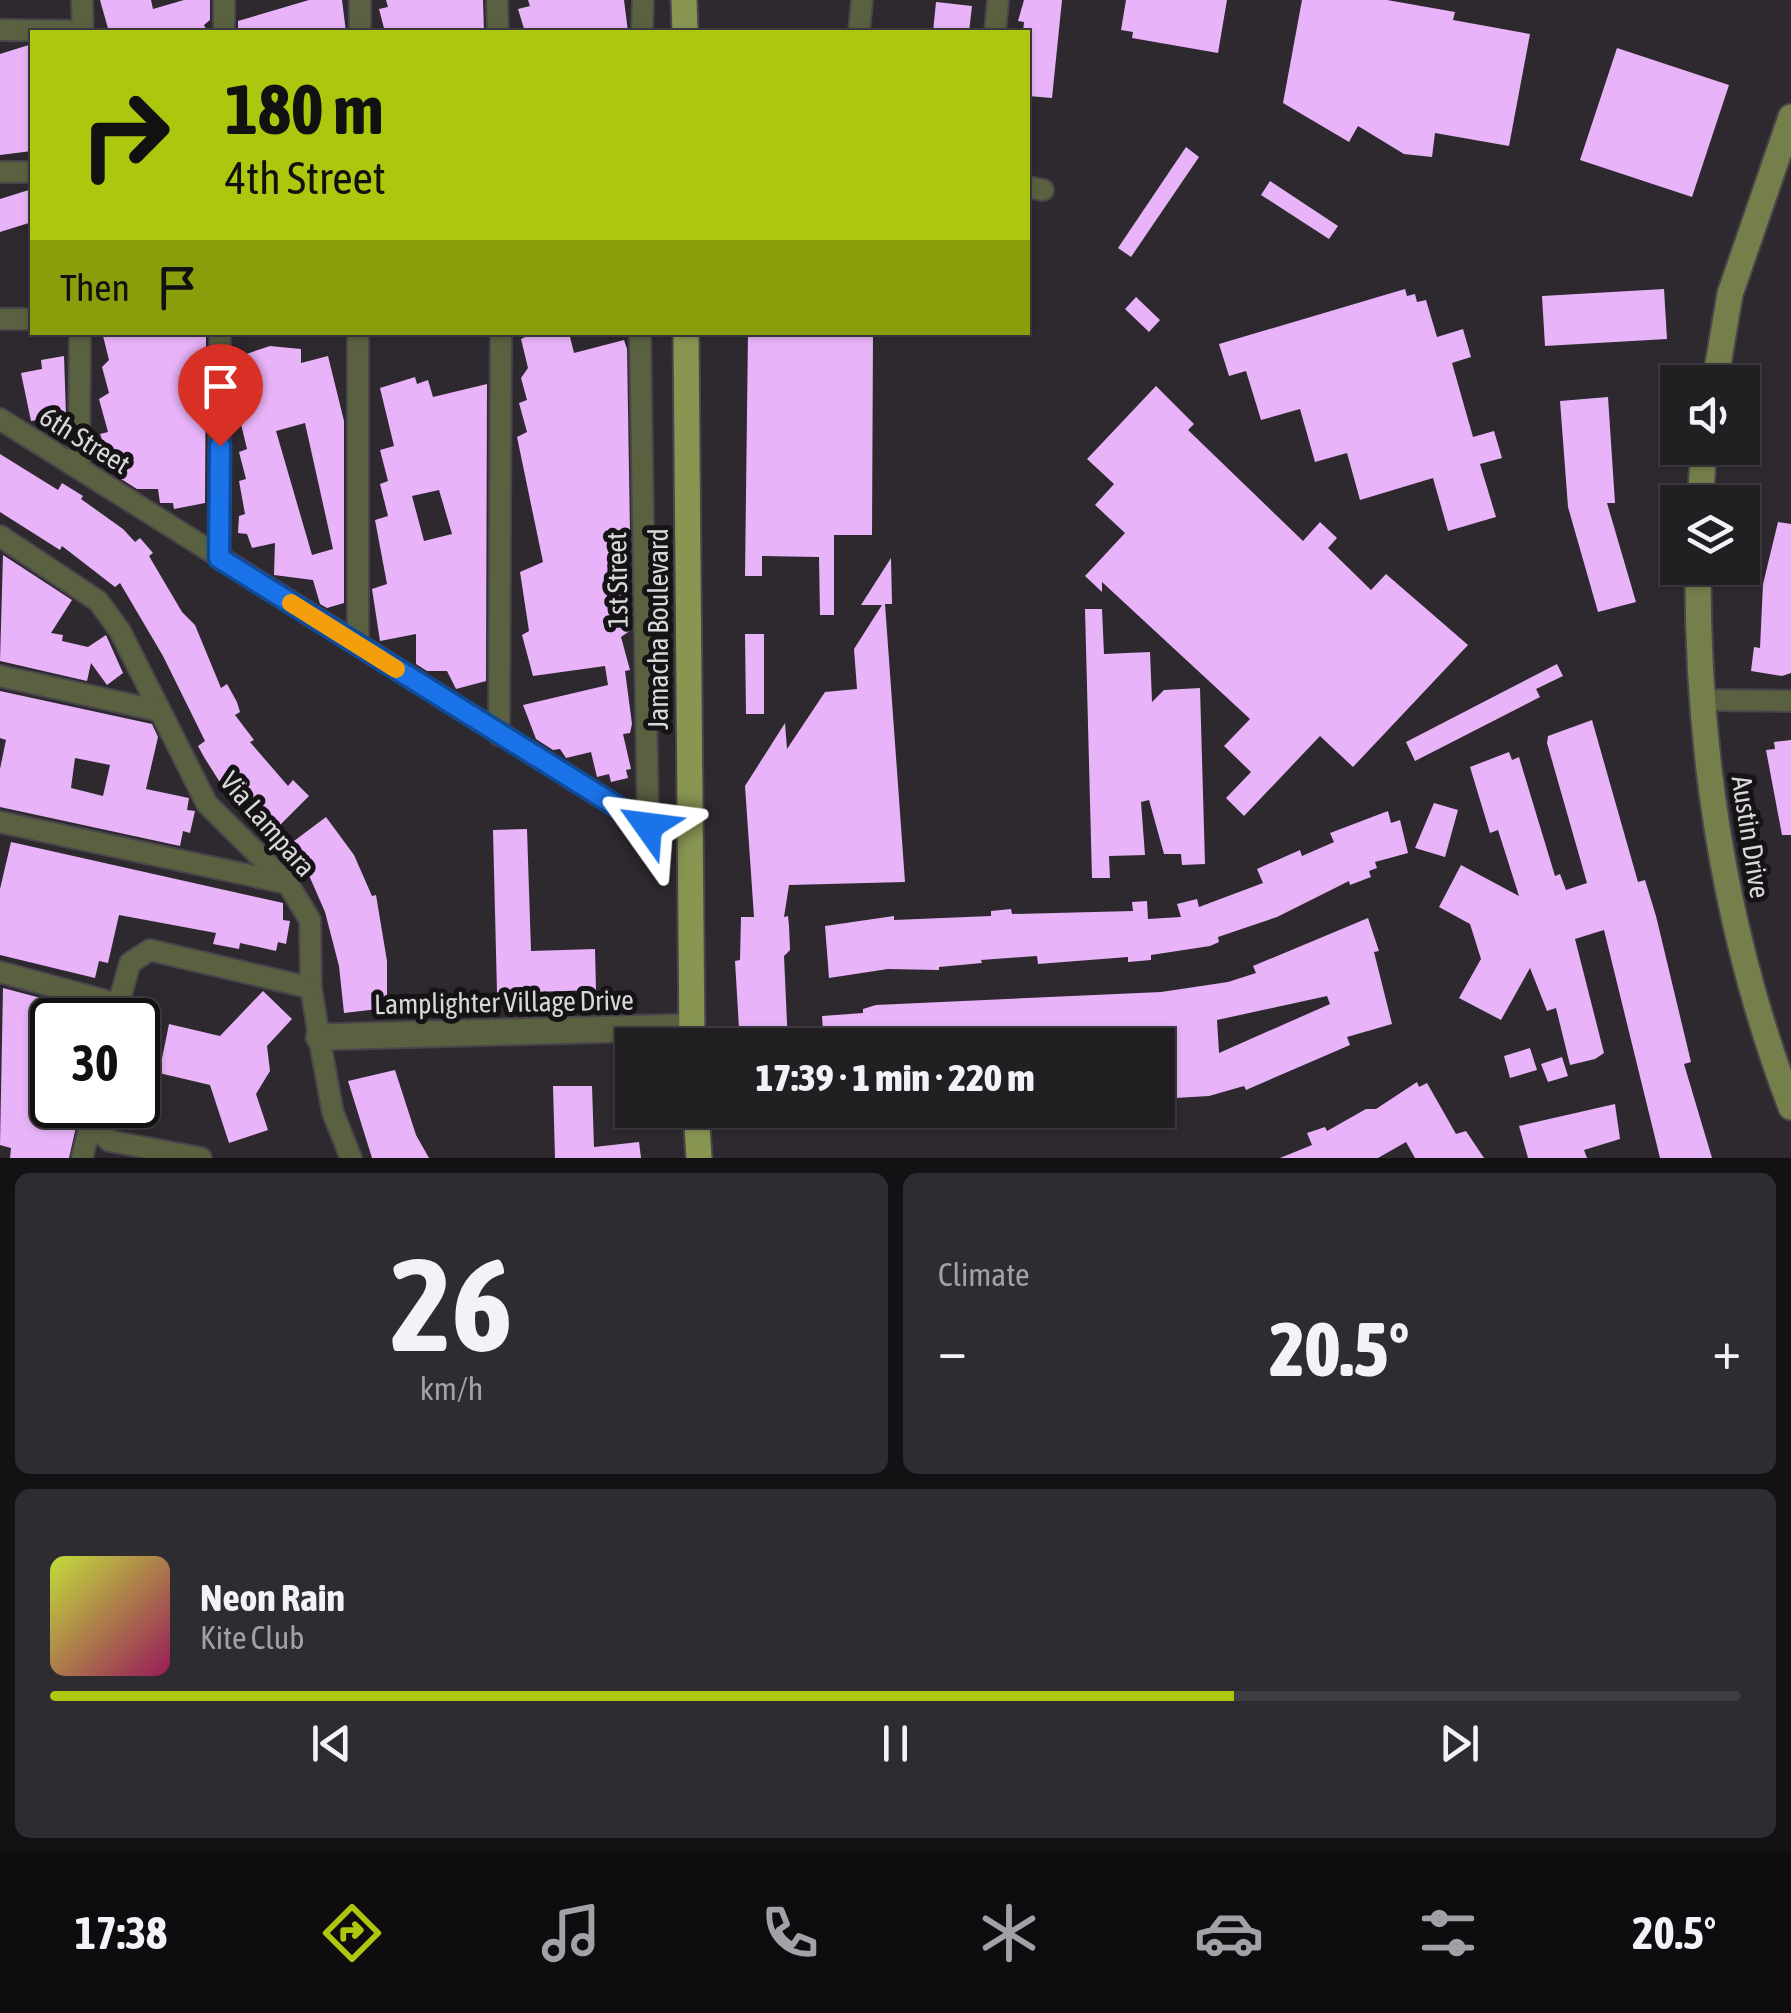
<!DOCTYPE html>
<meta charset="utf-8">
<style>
:root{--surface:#221f23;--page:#2e2c30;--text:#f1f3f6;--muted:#a2a2a6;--line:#3f3d41;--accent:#adc60e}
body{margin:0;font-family:"Asap Condensed",sans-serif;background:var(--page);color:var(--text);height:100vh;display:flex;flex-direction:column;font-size:38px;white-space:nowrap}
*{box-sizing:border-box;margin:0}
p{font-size:32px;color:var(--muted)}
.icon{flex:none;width:55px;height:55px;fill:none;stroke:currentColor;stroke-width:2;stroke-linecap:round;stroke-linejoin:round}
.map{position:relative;height:1158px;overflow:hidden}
.sheet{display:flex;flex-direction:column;gap:15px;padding:15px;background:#131113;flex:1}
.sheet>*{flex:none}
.hud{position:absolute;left:30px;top:30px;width:1000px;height:305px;border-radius:0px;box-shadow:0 2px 8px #0004,0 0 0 2px var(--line);background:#adc60e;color:#111;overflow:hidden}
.controls{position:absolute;left:1660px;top:365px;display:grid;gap:20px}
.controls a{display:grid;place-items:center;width:100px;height:100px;border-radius:0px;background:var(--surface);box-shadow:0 2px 8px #0004,0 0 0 2px var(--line);font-size:50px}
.speed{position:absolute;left:30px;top:998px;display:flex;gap:20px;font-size:50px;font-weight:700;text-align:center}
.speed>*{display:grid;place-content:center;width:130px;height:130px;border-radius:50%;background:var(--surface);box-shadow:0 2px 8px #0004,0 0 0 2px var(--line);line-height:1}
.speed .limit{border:5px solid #111;border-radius:15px;background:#fff;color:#111}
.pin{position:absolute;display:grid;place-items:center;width:85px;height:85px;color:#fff;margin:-102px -42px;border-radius:50% 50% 50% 0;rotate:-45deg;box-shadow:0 0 10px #0007}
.pin .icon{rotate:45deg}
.me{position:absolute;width:110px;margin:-55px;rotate:301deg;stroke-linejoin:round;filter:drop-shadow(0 0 8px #0008)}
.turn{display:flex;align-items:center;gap:35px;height:210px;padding:0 30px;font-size:45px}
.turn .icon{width:130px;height:130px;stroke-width:2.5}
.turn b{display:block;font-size:70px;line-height:85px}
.then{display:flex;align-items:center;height:95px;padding:0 30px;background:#0003;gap:20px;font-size:38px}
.big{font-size:75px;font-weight:800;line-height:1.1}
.sheet .widget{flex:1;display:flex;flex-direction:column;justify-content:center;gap:15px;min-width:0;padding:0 35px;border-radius:15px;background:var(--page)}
.sheet .dial{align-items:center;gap:0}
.dial b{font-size:130px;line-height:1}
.song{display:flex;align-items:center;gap:30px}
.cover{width:120px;height:120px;border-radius:15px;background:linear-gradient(135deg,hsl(70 70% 55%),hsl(330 70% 35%))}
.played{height:10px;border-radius:5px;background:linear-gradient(90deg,var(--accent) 70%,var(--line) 70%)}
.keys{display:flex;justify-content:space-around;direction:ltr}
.heat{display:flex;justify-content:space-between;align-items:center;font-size:55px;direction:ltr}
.sheet .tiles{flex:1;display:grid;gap:15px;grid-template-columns:1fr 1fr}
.widget:last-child{grid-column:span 2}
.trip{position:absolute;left:615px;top:1028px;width:560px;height:100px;border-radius:0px;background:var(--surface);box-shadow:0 2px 8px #0004,0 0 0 2px var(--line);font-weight:800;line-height:100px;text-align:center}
.dock{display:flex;height:160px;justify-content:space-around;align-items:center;background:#0e0c0e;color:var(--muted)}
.dock .icon{width:70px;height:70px}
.dock .selected{color:var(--accent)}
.dock b{font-size:45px;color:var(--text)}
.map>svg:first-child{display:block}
.building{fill:#e8b3f8;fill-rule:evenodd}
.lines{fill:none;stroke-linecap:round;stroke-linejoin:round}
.minor-casing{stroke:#4a454b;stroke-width:24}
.tertiary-casing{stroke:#4a454b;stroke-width:29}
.secondary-casing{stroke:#4a454b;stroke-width:29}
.primary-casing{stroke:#4a454b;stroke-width:29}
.minor{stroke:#5a6141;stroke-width:20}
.tertiary{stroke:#5a6141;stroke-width:25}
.secondary{stroke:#747f4b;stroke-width:25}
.primary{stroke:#889652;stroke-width:25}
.route-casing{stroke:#114b97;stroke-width:25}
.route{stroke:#1a73e8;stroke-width:18}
.slow{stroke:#f59e0b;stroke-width:18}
.labels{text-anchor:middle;stroke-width:10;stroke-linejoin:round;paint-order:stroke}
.street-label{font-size:28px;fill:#dad7db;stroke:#151315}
</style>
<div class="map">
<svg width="1791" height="1158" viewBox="0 0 1791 1158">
<rect width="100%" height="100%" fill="#2e292f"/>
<!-- building -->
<g class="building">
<polygon points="100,0 151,0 153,9 184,0 210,0 210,20 204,25 207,32 109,32"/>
<polygon points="309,0 342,0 346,32 238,32 238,21"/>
<polygon points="386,0 483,0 484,32 385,32 379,9 388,7"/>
<polygon points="528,0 624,0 628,32 525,32 518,9 530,6"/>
<polygon points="1024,0 1062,0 1052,98 1028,96 1028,32 1023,32 1024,22 1018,21"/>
<polygon points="1126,0 1227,0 1218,53 1132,38 1133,32 1121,30"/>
<polygon points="1302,0 1387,0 1455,12 1453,20 1530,34 1509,146 1435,133 1432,157 1404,154 1358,126 1349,142 1283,103"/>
<polygon points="936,2 972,6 969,32 933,32"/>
<polygon points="32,44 32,151 0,155 0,54"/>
<polygon points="1617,48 1729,85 1692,197 1580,160"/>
<polygon points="1186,147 1199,157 1131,257 1118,248"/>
<polygon points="1270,181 1338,226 1329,239 1261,195"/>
<polygon points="32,189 32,222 0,232 0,199"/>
<polygon points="1405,289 1407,296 1415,294 1417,302 1426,300 1437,337 1463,329 1471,357 1452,363 1473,437 1494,431 1502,458 1480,464 1496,517 1448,531 1433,478 1360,500 1347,453 1315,462 1300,409 1261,420 1246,371 1229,376 1219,344"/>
<polygon points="1664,289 1667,339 1545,346 1542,296"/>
<polygon points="1136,297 1160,320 1149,332 1125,309"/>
<polygon points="102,332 206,332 205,503 174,509 173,503 160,503 158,489 137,489 118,477 119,454 109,457 100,434 108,432 99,399 109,393 102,367 109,360"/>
<polygon points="536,332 552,332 553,337 569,333 574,353 624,340 627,349 630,532 625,534 631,603 625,605 631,630 621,637 630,670 625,671 632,724 630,733 623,734 631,769 626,770 628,778 611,782 609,774 597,777 591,752 566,758 560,749 553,750 536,739 523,705 608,685 605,666 533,676 522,635 529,631 520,572 543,562 517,437 527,432 519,403 527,400 521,378 528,368 521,339"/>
<polygon points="748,332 873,332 872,535 834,535 834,615 820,615 819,557 762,556 762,576 745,576"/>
<path d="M270 346 301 349V363L328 356 344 421V603L327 608 320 604 313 580 274 575 275 543 252 548 247 534 238 533 239 516 245 514 239 481 246 479 239 452 247 449 241 424 247 415 237 385 244 383 237 357ZM305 423 333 549 312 555 276 431Z"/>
<polygon points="64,356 66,415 31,421 21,373 42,369 41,360"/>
<path d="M415 377 417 384 428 380 433 397 487 384 486 681 456 689 447 671H427L416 664V634L380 641 372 589 387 584 375 520 388 516 380 484 388 481 380 450 394 446 380 388ZM439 490 452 534 424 541 412 496Z"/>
<polygon points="1156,386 1194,424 1188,430 1303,541 1320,522 1337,538 1328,548 1371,590 1386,574 1468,645 1353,767 1320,736 1244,816 1226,798 1251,772 1224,746 1250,719 1102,582 1102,592 1085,576 1125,533 1095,505 1114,484 1087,459"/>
<polygon points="1608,397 1615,503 1607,503 1636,602 1598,612 1568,507 1560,401"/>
<polygon points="0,454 58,490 62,483 83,496 81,499 123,529 135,542 140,538 153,553 149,556 182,612 195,625 221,688 227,684 237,702 240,712 235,715 254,740 250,742 288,786 293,780 309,796 271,834 226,792 204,757 198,746 205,741 163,656 120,583 115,587 62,546 60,550 0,512"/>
<polygon points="1778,522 1791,524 1791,673 1782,676 1751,671 1754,647 1760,648 1763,584"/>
<polygon points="3,555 72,600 51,633 63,635 62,641 88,647 106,635 123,673 107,685 91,663 87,681 0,661"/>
<polygon points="891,558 892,604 885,604 905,882 789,885 784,917 788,916 789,926 790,950 784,956 788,1045 740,1045 735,961 740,960 741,917 754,917 745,786 785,723 787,749 825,692 857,689 854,649 882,605 861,605"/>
<polygon points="1085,609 1102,609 1104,654 1150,652 1152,702 1164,690 1200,688 1205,864 1182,865 1181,854 1164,854 1149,800 1141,802 1145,855 1109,856 1110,878 1092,878"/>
<polygon points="745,634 764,634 764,714 746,714"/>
<polygon points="1557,664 1563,676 1536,689 1540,697 1415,761 1406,742"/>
<path d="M0 691 152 724 158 737 146 789 189 798 187 810 195 811 190 833 183 831 180 846 0 807V769L6 740 0 738ZM75 758 110 765 103 796 71 788Z"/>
<polygon points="1592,720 1638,882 1645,880 1656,916 1691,1062 1684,1064 1712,1158 1660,1158 1604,930 1575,939 1604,1053 1595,1059 1570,1065 1556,1008 1547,1011 1530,968 1501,1020 1459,998 1481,959 1470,924 1439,907 1461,865 1519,896 1498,830 1490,833 1470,767 1509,752 1512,760 1519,757 1555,876 1560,874 1566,890 1587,883 1547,743 1548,736"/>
<polygon points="1791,740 1791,835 1782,835 1766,750 1775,749 1774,742"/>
<polygon points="1434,803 1458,810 1445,857 1415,848"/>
<polygon points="1388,811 1391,823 1400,820 1408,853 1375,862 1377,868 1369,871 1371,877 1350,885 1349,881 1277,917 1218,937 1219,942 1210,946 1151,955 1151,960 1128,962 1128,957 1038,964 1037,956 981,960 982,963 939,967 939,970 888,969 829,978 825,926 894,916 894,920 991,916 991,911 1011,909 1012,914 1133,911 1132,902 1147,901 1148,919 1181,917 1177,904 1197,899 1199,907 1263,883 1257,869 1300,850 1302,856 1334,842 1330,833"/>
<polygon points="326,817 354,855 372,896 376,895 387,961 387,1008 344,1013 339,966 325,912 294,841"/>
<polygon points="527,829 531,951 595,949 596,990 497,993 493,830"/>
<polygon points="11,842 283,903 283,920 290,921 286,944 278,942 276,951 240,943 239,949 213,944 216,933 119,915 108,963 99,961 95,978 0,955 0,889"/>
<path d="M1368 918 1379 951 1374 952 1392 1024 1347 1037 1350 1045 1246 1090 1244 1086 1209 1096 1158 1099V1039L1091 1045H824L822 1016 863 1013V1009L876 1005 1161 992 1228 982 1256 973 1253 966ZM1327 996 1330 1004 1219 1053 1217 1020Z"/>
<polygon points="3,988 101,1014 101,1020 52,1020 52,1105 80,1109 69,1158 10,1158 11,1148 0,1145"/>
<polygon points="263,991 292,1019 267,1046 270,1071 256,1094 268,1130 229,1143 210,1085 159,1073 169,1024 220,1036"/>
<polygon points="1530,1048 1537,1070 1510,1078 1504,1056"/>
<polygon points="1562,1057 1568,1076 1548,1082 1541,1064"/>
<polygon points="395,1070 416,1135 429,1158 372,1158 348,1081"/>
<polygon points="1417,1082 1419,1087 1427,1083 1456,1134 1466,1131 1484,1158 1415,1158 1406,1142 1378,1158 1280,1158 1312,1145 1307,1133 1325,1127 1327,1131 1366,1109 1376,1109"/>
<polygon points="553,1086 592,1086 594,1147 639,1142 641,1158 555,1158"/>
<polygon points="1615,1104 1620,1139 1584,1150 1587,1158 1528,1158 1519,1126"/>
</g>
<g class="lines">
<!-- minor casing -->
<g class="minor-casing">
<g id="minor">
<polyline points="82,0 83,32"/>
<polyline points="497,0 498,32"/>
<polyline points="0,30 83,31"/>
<polyline points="224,32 224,0"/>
<polyline points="360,32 360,0"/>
<polyline points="642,32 643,0"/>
<polyline points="859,32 862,0"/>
<polyline points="995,32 998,0"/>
<polyline points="0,172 32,172"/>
<polyline points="1028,187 1043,190"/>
<polyline points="0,319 32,319"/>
<polyline points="640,332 648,826"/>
<polyline points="0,419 648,826"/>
<polyline points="79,468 80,332"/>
<polyline points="0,536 98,601 120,631 207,804 288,884 310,920 311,988 319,1037 333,1113 351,1158"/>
<polyline points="219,558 220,332"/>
<polyline points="358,645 358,332"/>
<polyline points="0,676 160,711"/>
<polyline points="1704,700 1791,701"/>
<polyline points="499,735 501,332"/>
<polyline points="0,822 286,883"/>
<polyline points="0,972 118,1004"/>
<polyline points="114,1020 130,963 150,950 311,988"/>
<polyline points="93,1112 97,1130 110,1141 201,1158"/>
<polyline points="82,1158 92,1117"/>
</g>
</g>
<!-- tertiary casing -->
<g class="tertiary-casing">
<polyline id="tertiary" points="319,1037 691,1027"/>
</g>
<!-- secondary casing -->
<g class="secondary-casing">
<g id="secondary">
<polyline points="1715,382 1730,294 1791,117"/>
<polyline points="1700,502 1704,448"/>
<path d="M1698 568C1697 752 1725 934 1791 1107"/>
</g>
</g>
<!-- primary casing -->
<g class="primary-casing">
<g id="primary">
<polyline points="684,0 685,32"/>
<polyline points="686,332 692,1045"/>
<polyline points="696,1110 699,1158"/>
</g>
</g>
<!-- minor -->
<use href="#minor" class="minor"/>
<!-- tertiary -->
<use href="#tertiary" class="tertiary"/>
<!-- secondary -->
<use href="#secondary" class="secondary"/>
<!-- primary -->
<use href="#primary" class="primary"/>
</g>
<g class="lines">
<!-- route casing -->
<g class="route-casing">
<polyline id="route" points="220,446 219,558 648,826"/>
</g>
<!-- route -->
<use href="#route" class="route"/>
<!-- slow -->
<polyline class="slow" points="291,603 396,669"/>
</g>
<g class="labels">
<!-- street labels -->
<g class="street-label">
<text transform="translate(85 440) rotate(32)" y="10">6th Street</text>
<text transform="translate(617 580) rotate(-91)" y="10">1st Street</text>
<text transform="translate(658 629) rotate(-90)" y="10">Jamacha Boulevard</text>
<text transform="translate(268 824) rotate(49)" y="10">Via Lampara</text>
<text transform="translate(1751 837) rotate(81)" y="10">Austin Drive</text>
<text transform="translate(504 1002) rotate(-1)" y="10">Lamplighter Village Drive</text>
</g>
</g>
</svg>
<div class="controls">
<a><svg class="icon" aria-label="sound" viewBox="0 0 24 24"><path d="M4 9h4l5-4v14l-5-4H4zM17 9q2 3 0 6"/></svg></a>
<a><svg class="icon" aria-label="layers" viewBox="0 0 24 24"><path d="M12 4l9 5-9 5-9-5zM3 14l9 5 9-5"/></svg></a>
</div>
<div class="speed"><div class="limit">30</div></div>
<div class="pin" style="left:220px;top:446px;background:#d93025"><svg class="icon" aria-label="arrive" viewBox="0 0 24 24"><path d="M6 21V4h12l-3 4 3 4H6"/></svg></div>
<svg class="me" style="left:648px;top:826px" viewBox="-20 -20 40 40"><path d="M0-17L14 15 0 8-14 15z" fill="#1a73e8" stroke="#fff" stroke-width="4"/></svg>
<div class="trip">17:39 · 1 min · 220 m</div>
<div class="hud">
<div class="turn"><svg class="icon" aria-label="right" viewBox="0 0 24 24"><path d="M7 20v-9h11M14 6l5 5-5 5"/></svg><div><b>180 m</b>4th Street</div></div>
<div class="then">Then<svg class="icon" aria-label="arrive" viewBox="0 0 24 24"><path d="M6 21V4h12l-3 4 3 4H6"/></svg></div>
</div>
</div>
<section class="sheet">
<div class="tiles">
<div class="widget dial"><b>26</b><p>km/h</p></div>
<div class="widget"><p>Climate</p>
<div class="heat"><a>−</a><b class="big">20.5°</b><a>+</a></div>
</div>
<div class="widget">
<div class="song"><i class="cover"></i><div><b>Neon Rain</b><p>Kite Club</p></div></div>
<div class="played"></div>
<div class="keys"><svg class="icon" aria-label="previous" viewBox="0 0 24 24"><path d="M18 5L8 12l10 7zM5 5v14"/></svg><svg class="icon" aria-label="pause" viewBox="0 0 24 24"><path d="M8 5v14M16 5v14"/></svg><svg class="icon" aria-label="next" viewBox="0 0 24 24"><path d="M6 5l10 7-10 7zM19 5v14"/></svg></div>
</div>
</div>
</section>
<nav class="dock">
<b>17:38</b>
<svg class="icon selected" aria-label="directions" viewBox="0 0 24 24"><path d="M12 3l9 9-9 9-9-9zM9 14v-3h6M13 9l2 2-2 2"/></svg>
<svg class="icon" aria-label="music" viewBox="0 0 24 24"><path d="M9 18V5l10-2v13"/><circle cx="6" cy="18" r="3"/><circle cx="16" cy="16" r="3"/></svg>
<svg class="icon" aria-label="phone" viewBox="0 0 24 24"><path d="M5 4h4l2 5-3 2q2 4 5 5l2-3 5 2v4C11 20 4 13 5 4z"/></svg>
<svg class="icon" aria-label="climate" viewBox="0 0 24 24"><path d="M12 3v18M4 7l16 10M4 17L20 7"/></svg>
<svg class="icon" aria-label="car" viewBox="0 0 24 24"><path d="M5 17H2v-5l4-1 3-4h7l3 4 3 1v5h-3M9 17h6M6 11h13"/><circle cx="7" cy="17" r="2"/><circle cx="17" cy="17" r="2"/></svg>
<svg class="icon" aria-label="filters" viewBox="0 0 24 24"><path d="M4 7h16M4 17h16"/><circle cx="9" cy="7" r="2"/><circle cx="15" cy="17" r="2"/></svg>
<b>20.5°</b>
</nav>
